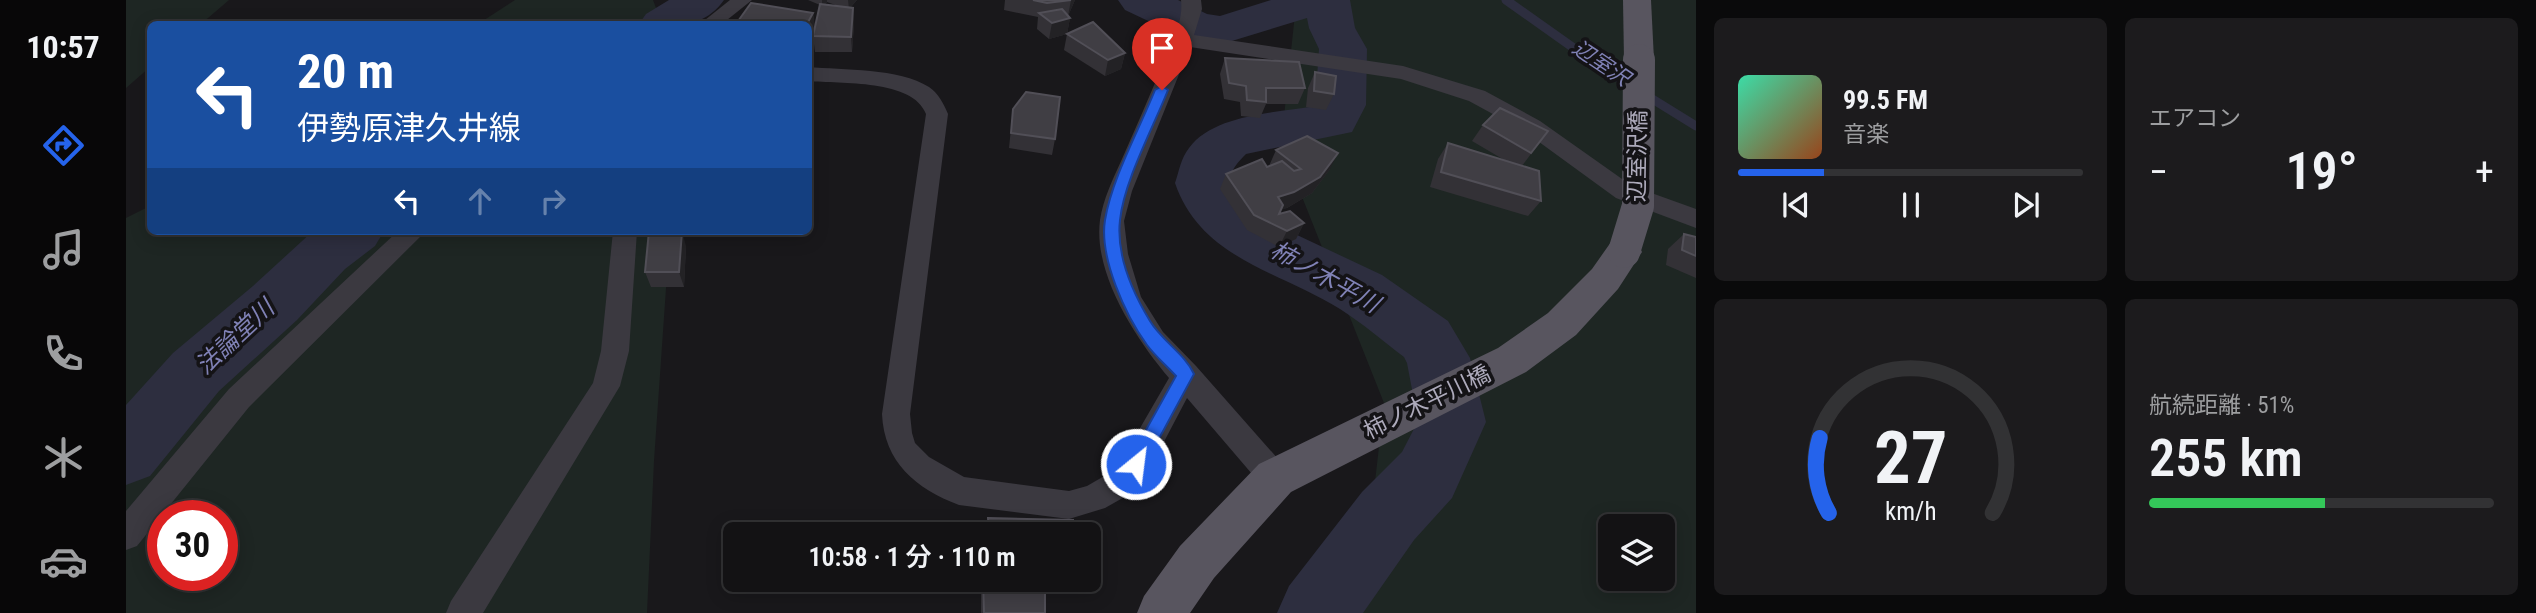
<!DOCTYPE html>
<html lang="ja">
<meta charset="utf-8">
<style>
:root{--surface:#131214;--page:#1c1b1d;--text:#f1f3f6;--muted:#9d9ea0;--line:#323234;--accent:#2563eb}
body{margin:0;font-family:"Roboto Condensed","Noto Sans JP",sans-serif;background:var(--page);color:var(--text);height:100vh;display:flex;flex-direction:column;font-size:26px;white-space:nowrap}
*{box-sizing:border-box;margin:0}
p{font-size:23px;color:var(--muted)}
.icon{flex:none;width:38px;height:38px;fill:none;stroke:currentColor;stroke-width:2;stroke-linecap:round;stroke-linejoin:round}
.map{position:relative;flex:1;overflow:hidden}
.sheet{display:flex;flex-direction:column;gap:18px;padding:18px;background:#0a0a0b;width:840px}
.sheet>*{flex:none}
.banner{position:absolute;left:21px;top:21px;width:665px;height:214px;border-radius:10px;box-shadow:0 4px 18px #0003,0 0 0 2px var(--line);background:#1a4fa0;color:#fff;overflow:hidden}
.buttons{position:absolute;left:1472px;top:514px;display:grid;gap:14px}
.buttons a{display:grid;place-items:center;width:77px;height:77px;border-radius:10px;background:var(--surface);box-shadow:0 4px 18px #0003,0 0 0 2px var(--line);font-size:35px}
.speed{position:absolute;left:21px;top:500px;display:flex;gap:14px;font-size:35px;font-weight:700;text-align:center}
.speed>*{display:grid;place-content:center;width:91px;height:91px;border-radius:50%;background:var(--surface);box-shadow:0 4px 18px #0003,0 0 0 2px var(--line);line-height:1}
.speed .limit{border:10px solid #d22;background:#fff;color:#111}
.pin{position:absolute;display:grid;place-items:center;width:60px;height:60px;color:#fff;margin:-72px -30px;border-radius:50% 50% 50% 0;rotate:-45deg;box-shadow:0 0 7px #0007}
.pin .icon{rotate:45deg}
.me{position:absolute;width:77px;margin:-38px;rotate:29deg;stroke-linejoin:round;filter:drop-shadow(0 0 5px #0008)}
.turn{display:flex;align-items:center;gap:24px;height:147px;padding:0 35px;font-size:32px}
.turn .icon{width:91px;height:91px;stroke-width:2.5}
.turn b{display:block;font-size:49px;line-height:60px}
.lanes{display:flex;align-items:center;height:66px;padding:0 35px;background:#0003;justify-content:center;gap:35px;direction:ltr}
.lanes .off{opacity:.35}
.big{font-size:52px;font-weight:600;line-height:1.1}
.sheet .tile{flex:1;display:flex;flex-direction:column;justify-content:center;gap:10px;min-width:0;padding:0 24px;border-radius:10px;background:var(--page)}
.sheet .dial{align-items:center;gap:0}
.dial svg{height:182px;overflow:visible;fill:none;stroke:var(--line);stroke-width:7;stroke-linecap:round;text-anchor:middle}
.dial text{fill:var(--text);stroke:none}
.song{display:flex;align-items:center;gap:21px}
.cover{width:84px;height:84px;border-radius:10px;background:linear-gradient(135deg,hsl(160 70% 55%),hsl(20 70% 35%))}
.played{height:7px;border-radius:4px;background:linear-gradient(90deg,var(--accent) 25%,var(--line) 25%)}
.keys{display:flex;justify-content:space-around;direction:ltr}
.heat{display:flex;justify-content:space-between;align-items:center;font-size:38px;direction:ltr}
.charge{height:10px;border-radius:5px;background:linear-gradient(90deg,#34c759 51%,var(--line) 0)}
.sheet .tiles{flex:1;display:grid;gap:18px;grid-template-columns:repeat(2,1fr)}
.trip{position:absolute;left:597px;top:522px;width:378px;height:70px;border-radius:10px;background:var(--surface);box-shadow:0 4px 18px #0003,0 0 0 2px var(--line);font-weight:600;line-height:70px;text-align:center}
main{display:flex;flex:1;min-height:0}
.menu{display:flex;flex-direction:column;width:126px;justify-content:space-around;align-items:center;background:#080708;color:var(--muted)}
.menu .icon{width:49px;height:49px}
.menu .selected{color:var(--accent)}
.menu b{font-size:32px;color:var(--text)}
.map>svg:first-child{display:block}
.green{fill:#1e2623;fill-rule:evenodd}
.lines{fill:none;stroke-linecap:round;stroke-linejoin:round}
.stream{stroke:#2d2e3f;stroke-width:9}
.river{fill:#2d2e3f;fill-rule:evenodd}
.minor{fill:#3b3940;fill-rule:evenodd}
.primary{fill:#58555f;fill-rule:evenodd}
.primary-bridge{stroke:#58555f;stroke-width:32}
.wall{fill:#333136;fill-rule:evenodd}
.shaded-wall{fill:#232225}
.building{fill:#403e44;stroke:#514f57;stroke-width:2}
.route{fill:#2563eb;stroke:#184099;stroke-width:2}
.labels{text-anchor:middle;stroke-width:7;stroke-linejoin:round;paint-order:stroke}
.far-water-label{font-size:21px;font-style:italic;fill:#8082b6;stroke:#141316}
.street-label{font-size:23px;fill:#adaabb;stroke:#141316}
.water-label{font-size:24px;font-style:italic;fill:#8082b6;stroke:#141316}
</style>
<main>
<nav class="menu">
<b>10:57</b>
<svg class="icon selected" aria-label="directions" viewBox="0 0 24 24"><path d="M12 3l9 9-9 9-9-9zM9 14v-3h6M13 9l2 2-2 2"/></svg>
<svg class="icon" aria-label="music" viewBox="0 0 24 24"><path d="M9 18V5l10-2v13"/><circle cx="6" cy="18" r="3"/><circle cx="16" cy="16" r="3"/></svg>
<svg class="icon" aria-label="phone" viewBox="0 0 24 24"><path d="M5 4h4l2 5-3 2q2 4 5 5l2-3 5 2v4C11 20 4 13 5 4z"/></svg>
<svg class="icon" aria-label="climate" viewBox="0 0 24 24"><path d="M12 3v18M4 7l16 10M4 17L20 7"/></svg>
<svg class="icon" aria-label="car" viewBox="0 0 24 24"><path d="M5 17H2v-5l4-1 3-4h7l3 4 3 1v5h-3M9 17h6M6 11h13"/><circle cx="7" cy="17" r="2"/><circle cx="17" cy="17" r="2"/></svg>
</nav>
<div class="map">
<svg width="1570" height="613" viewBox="0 0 1570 613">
<rect width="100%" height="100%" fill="#19181b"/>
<!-- green -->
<g class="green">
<polygon points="0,0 103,0 75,24 24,24 24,67 0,88"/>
<polygon points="389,0 527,0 536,24 352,24"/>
<path d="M1175 0H1570V613H1234L1258 403 1155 144 1169 14ZM1484 527H1536V579H1484Z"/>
<path d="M24 206V231H544L528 461 521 613H0V218ZM37 516H96V576H37Z"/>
</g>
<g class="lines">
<!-- stream -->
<polyline class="stream" points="1380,0 1473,66 1570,126"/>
<!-- river -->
<g class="river">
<path d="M543 0H598C576 31 546 24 513 24L520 14Z"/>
<path d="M992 0H1052L1081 14 1094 16 1145 0H1224L1229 28 1241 49 1240 105 1226 132 1120 154C1111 163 1100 174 1106 189L1137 219 1256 275 1322 321 1344 358 1360 422 1326 498 1288 540 1237 613H1151L1163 586 1236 492 1276 452 1292 421 1281 363 1278 357C1257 341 1236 323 1214 309 1153 271 1075 259 1049 183 1053 171 1055 158 1063 148 1088 114 1150 113 1189 106L1193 49 1183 28 1181 18 1096 44 1054 36 999 10Z"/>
<polygon points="187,231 258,231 249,246 219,269 171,320 93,391 24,476 0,485 0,405 47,353 127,286"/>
</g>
<!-- minor -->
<g class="minor">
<polygon points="604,0 626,0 596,24 574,24"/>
<path d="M1055 0H1075L1076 9 1068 35 1277 66 1359 91 1414 121 1506 186 1570 209V228L1490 198 1398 131 1343 101 1275 79 1064 47 1006 191 998 221 1002 254 1015 297 1037 332 1070 366 1160 468 1164 478 1160 488 1149 492 1138 488 1061 398 1021 474 1002 495 979 508 943 519 833 505C790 489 758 462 756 414L800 114C787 79 715 84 682 81V67C717 70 773 68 803 87 812 93 818 104 822 114L784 414 786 433 789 443 803 457 838 477 943 491 961 486 980 475 999 454 1043 378C1010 339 967 274 974 220 977 199 987 179 996 159 1008 132 1020 104 1032 76 1041 53 1058 25 1055 0Z"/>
<polygon points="272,231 300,231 123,407 11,546 0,550 0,511 103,389"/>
<polygon points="487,231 511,231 503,351 494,386 357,613 320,613 325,601 467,383 475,351"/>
</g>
<!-- primary -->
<g class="primary">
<polygon points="1497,0 1525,0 1528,60 1524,67 1513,70 1502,67 1498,60"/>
<polygon points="1498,238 1511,242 1516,252 1492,289 1450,335 1400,372 1165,492 1088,578 1064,613 1011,613 1018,596 1054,546 1133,464 1372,348 1422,313 1466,269 1485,242"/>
</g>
<!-- primary-bridge -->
<polyline class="primary-bridge" points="1498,252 1512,206 1513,60"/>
</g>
<!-- wall -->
<g class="wall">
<path d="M682 0H731L724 8H727L728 24 726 52H689L687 36 689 30 682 41V24H610L625 3 687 13 689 28 694 5ZM701 2 715 7 698 5Z"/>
<polygon points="879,0 949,0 942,16 944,18 941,34 923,39 911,29 912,17 878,10"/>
<polygon points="941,34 999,53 995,69 979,76 938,50"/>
<polygon points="1099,58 1179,88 1172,104 1140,104 1134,118 1115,116 1114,102 1098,99 1094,74"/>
<polygon points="1189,72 1208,94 1200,110 1180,107 1182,88"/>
<polygon points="887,109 929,139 926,155 883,148"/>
<polygon points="1357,125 1422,131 1396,166 1415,201 1402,216 1304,187 1312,159 1322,143 1380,161 1346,141"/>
<polygon points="1150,150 1204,169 1186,193 1161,208 1155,209 1153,214 1178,223 1170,239 1153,247 1121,230 1094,189 1100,174 1143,166"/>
<polygon points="1558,234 1570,237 1570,278 1540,265 1542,249"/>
<polygon points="560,246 558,287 525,287 519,272"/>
<polygon points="862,518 947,534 860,534"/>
<polygon points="855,579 894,579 919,613 855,613"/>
<polygon points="913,579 944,579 942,584"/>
</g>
<!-- shaded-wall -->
<g class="shaded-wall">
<polygon points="696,0 701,0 701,2 696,6"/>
<polygon points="722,0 731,0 723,9"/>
<polygon points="945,0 949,0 942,16"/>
<polygon points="727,8 728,24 726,52 725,37"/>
<polygon points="687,13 689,29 682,41 682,24 681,24"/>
<polygon points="944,18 941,34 923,39 926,23"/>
<polygon points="999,53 995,69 979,76 982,60"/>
<polygon points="1212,153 1204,169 1186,193 1161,208 1145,213 1152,197"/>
<polygon points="1178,223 1170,239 1153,247 1161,231"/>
<polygon points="556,231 560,246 558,287 553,272"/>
</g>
<!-- building -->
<g class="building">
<polygon points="907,0 945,0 921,3"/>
<polygon points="625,3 687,13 681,24 610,24"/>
<polygon points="694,4 727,8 725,37 687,36"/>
<polygon points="936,9 944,18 926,23 913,13"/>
<polygon points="967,22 999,53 982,60 941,34"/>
<polygon points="1099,58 1173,62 1179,88 1140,88 1140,102 1121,100 1120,86 1103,83"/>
<polygon points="1189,72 1210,76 1208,94 1188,91"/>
<polygon points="900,92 934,97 929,139 885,133 887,109"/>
<polygon points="1374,108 1422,131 1405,153 1357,125"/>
<polygon points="1181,136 1212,153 1194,177 1168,192 1152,197 1157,205 1153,214 1164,211 1178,223 1161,231 1128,215 1100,174 1136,159 1141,167 1156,161 1168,171 1175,169 1150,150"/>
<polygon points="1322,143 1413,171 1415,201 1315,172"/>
<polygon points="523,231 556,231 553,272 519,272"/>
<polygon points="1558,234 1570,237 1570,256 1556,250"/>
<polygon points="862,518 947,520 947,534 863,534"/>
<polygon points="857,579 894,579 919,586 919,613 858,613"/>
</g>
<!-- route -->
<path class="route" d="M1036 86 1042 90C1027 128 998 181 994 220 990 255 1007 293 1024 321 1036 341 1059 354 1068 374L1016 470 1010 472 1004 470 1001 464 1050 376C1041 366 1029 356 1021 345 999 315 973 257 979 220 986 178 1013 130 1029 90Z"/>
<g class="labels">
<!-- far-water labels -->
<g class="far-water-label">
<text transform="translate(1475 63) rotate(34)" y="7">辺室沢</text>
</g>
<!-- street labels -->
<g class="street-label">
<text transform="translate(1511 156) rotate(-89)" y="8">辺室沢橋</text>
<text transform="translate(1301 402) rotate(-26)" y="8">柿ノ木平川橋</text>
</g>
<!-- water labels -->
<g class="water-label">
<text transform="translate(1199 277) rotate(29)" y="8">柿ノ木平川</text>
<text transform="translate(109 337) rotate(-43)" y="8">法論堂川</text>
</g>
</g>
</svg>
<div class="buttons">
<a><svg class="icon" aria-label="layers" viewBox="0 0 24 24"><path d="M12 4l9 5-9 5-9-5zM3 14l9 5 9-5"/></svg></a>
</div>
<div class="speed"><div class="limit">30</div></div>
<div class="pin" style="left:1036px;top:90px;background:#d93025"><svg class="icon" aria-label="arrive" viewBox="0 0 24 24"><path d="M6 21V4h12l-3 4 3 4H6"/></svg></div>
<svg class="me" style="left:1010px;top:464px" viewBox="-20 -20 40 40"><circle r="17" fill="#2563eb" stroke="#fff" stroke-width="3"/><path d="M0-11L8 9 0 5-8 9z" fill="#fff"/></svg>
<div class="trip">10:58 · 1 分 · 110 m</div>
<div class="banner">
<div class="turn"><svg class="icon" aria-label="left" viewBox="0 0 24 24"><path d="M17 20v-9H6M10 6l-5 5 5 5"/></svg><div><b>20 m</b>伊勢原津久井線</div></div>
<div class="lanes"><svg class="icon" aria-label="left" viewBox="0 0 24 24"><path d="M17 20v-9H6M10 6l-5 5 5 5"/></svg><svg class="icon off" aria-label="ahead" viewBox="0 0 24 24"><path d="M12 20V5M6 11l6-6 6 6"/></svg><svg class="icon off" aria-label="right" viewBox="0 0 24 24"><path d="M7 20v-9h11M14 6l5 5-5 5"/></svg></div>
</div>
</div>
<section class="sheet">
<div class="tiles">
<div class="tile">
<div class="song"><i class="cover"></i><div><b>99.5 FM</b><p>音楽</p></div></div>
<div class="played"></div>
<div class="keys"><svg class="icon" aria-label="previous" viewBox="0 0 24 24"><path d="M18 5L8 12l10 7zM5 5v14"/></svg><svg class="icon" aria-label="pause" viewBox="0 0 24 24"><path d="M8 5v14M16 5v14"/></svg><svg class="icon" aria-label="next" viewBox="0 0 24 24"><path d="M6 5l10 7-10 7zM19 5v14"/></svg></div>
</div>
<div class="tile"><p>エアコン</p>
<div class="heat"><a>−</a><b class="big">19°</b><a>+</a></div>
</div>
<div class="tile dial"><svg viewBox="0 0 100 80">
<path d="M14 69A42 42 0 1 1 86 69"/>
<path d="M14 69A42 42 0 0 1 10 36" stroke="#2563eb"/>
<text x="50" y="56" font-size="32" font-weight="700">27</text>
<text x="50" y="72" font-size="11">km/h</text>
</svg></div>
<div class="tile"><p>航続距離 · 51%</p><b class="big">255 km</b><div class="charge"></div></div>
</div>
</section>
</main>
